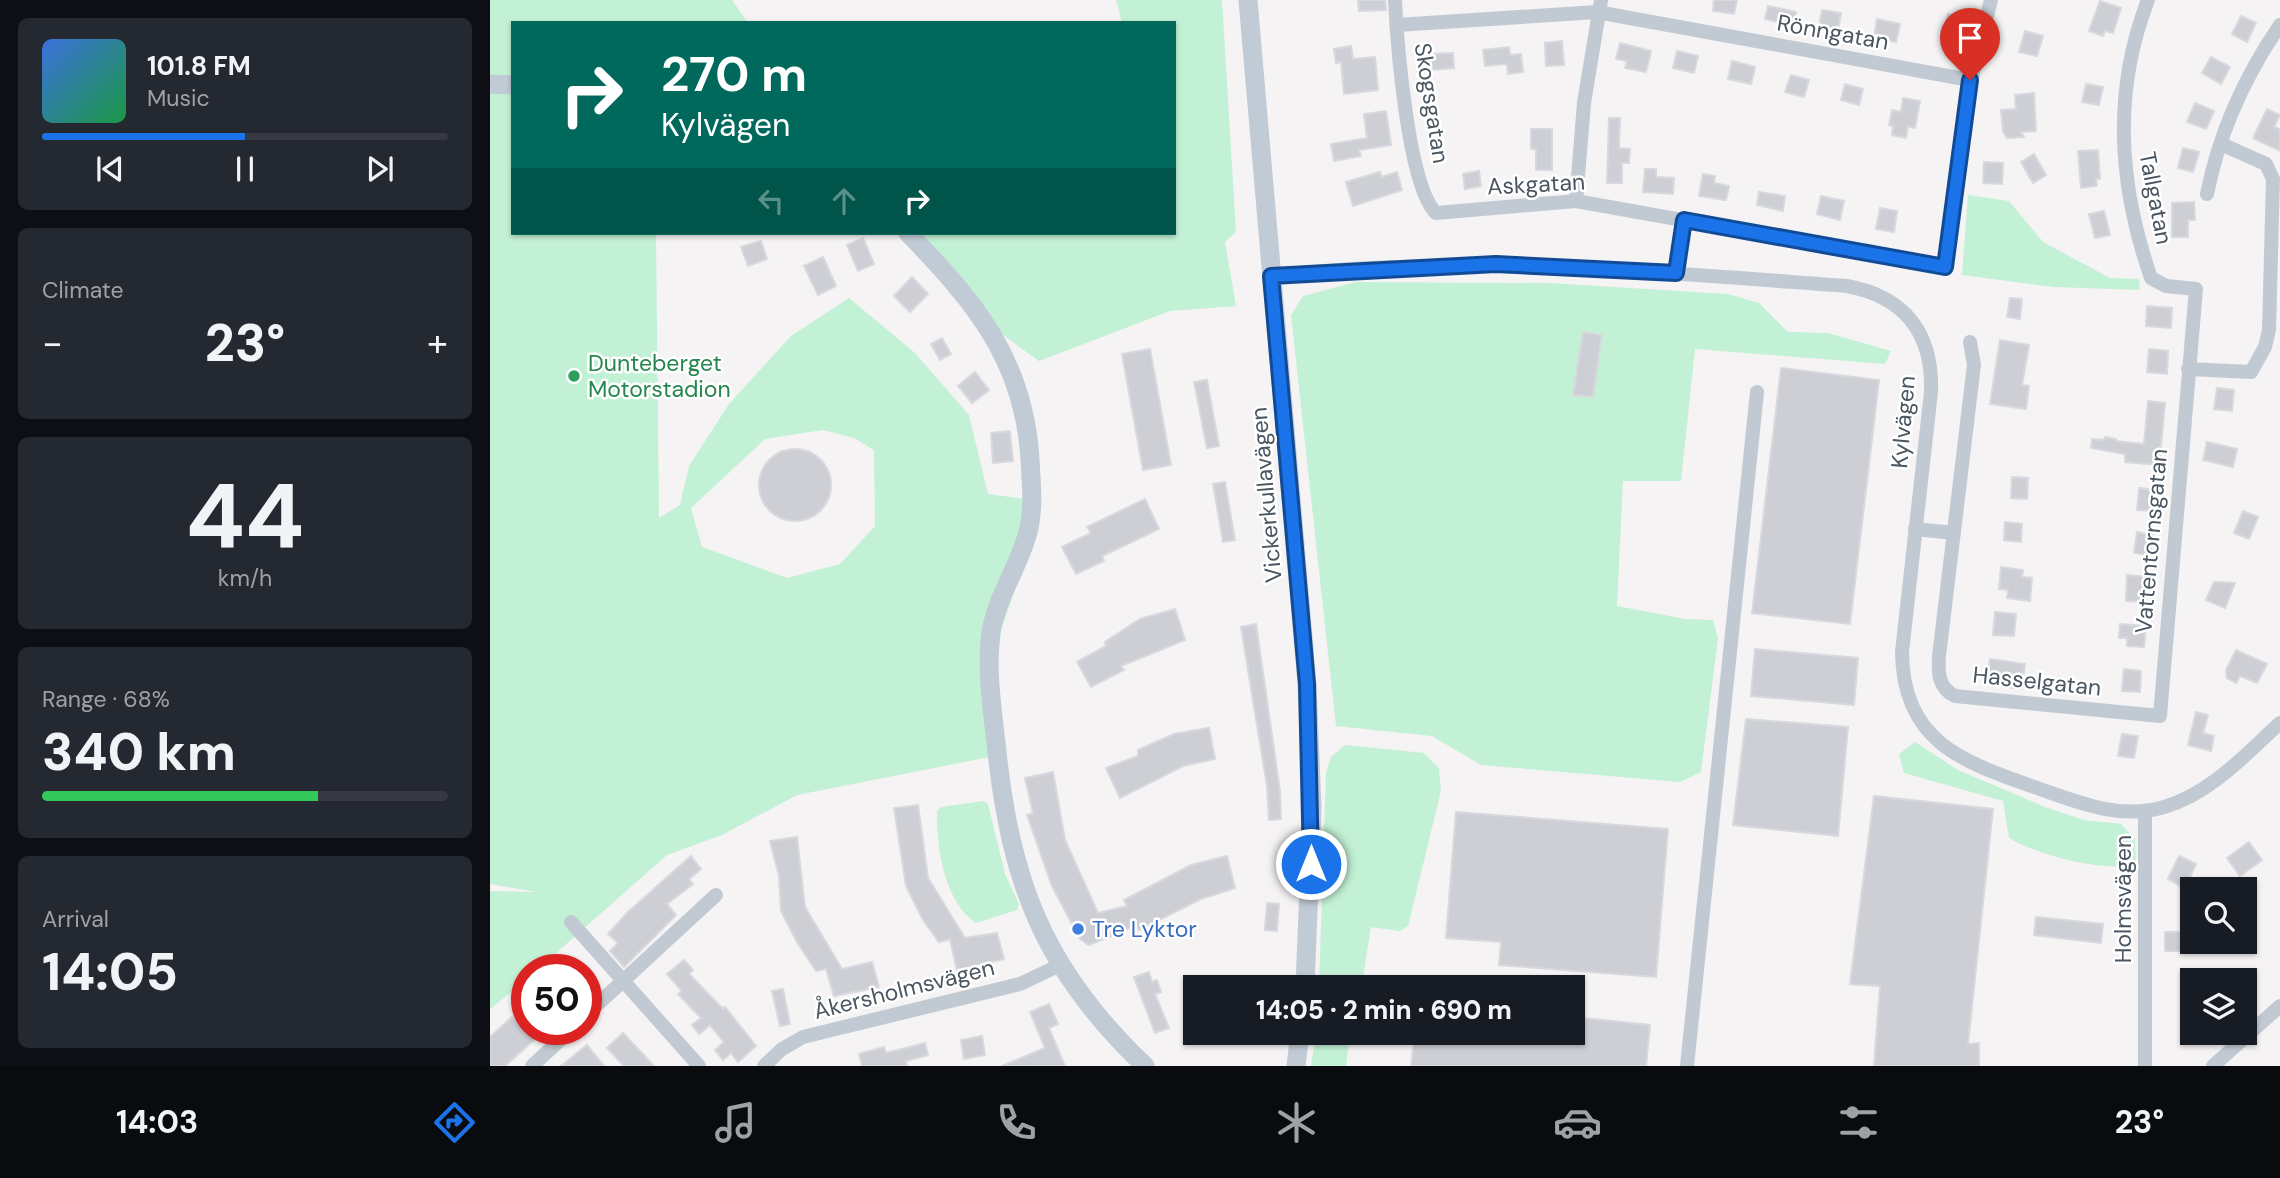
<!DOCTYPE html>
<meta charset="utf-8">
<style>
:root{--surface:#171b24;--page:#242831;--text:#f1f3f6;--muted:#9ea1a6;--line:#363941;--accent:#1a73e8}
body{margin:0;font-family:"DM Sans",sans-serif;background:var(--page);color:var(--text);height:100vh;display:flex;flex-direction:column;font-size:26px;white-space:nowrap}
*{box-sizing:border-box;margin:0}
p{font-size:23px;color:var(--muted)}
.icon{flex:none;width:38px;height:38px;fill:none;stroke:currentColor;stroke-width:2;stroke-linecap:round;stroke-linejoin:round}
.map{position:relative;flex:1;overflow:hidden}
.side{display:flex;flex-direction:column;gap:18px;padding:18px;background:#0d0f14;width:490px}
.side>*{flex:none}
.guide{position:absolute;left:21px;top:21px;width:665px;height:214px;border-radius:0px;box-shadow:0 2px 5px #0004;background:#00695c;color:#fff;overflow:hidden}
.tools{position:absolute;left:1690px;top:877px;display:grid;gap:14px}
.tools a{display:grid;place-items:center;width:77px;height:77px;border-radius:0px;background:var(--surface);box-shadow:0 2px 5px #0004;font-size:35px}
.speed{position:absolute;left:21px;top:954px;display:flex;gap:14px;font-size:35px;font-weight:700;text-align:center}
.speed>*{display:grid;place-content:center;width:91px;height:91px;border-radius:50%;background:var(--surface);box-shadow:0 2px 5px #0004;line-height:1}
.speed .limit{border:10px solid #d22;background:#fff;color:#111}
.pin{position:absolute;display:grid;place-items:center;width:60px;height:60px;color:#fff;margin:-72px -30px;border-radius:50% 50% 50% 0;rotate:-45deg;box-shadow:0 0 7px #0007}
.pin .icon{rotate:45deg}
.me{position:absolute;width:77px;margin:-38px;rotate:0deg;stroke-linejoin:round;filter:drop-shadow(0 0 5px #0008)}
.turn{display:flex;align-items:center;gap:24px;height:147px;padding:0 35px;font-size:32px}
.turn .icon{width:91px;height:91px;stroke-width:2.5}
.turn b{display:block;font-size:49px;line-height:60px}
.lanes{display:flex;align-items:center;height:66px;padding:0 35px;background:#0003;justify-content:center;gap:35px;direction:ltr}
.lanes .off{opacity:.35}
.big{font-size:52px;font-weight:800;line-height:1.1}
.side .tile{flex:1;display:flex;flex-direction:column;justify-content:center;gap:10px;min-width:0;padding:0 24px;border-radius:10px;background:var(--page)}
.side .dial{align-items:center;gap:0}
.dial b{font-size:91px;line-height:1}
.song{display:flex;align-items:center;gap:21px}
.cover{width:84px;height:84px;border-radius:10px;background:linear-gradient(135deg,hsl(220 70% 55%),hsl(140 70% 35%))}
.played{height:7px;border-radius:4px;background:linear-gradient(90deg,var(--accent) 50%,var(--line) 50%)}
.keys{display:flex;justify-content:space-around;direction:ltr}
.heat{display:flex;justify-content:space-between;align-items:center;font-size:38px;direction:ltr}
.charge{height:10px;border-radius:5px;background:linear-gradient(90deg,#34c759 68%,var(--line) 0)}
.trip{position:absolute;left:693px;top:975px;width:402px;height:70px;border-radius:0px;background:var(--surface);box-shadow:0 2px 5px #0004;font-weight:800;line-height:70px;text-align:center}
.menu{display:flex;height:112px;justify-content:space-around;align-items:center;background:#090b0e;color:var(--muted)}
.menu .icon{width:49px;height:49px}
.menu .on{color:var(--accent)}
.menu b{font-size:32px;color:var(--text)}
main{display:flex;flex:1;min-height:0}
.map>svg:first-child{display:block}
.green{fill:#c3f1d5;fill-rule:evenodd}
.building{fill:#cdcfd5;stroke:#d7d9de;stroke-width:2}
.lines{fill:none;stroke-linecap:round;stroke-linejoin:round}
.street{stroke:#c1cad2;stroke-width:14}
.secondary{stroke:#c1cbd6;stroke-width:19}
.route-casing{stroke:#114b97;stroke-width:18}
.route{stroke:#1a73e8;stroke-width:12}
.leisure-dot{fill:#2e9e5b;stroke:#fff;stroke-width:2.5}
.shop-dot{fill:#3f7fe0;stroke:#fff;stroke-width:2.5}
.labels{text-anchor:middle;stroke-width:5;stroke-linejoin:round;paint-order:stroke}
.street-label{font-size:23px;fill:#4a5661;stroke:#fff}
.leisure-label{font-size:23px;fill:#27864d;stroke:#fff;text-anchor:start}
.shop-label{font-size:23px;fill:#366cbe;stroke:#fff;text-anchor:start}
</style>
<main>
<section class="side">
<div class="tile">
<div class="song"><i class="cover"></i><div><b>101.8 FM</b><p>Music</p></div></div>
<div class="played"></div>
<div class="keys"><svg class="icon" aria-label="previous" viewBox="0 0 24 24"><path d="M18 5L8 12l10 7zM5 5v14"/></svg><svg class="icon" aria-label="pause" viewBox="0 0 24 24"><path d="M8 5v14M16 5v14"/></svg><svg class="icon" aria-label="next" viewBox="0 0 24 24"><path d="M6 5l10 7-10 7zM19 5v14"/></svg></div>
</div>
<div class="tile"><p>Climate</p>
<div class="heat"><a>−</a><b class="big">23°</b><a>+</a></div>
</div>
<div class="tile dial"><b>44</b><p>km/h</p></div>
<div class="tile"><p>Range · 68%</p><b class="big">340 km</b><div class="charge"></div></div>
<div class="tile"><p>Arrival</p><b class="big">14:05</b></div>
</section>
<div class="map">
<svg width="1790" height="1066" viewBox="0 0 1790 1066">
<rect width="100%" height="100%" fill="#f5f3f3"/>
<!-- green -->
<g class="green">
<path d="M0 0H242L258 23H23V233H166L169 518 190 505 199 466 239 404 301 336 359 298 425 353 479 415 498 494 544 500 538 553 511 630 505 699 510 755 307 795 232 835 177 855 48 969 37 970V979L0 1009V891L47 892 0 884ZM333 430 364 438 384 450 385 526 350 564 297 578 212 547 201 508 275 439Z"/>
<polygon points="626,0 732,0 746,232 735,242 746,306 680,311 549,361 495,322 419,233 684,233 684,23 632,23"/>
<polygon points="1478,195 1519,201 1553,242 1620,278 1649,279 1650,290 1564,287 1472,275"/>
<polygon points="866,282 1060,283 1238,294 1269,303 1298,332 1338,333 1401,351 1395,364 1205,349 1191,481 1133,481 1127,606 1195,619 1223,620 1228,639 1211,772 1190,782 991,765 942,736 846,726 801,315 813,296"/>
<path d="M1425 742 1468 770 1555 807 1594 820 1631 824 1645 839 1646 864C1613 873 1548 855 1519 838L1513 801 1414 773 1409 754Z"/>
<polygon points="855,745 934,753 949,768 951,791 918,926 910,931 881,927 873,977 867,987 829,987 836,773 841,757"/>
<path d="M493 801 498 804 515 874 529 904 527 910 486 923C454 902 446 846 447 811L451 807Z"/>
<polygon points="826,1032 860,1033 856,1066 821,1066"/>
</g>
<!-- building -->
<g class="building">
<polygon points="868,0 895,0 896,10 869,11"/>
<polygon points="1224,0 1247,0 1244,14 1223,11"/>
<polygon points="1610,1 1631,8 1623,33 1615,31 1613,36 1599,31"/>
<polygon points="1278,6 1306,12 1303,26 1275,19"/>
<polygon points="1332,10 1351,13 1348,30 1329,27"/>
<polygon points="1458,14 1476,19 1470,43 1452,39"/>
<polygon points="1751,16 1766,23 1757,42 1742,34"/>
<polygon points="1387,19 1410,24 1406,42 1384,38"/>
<polygon points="1535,31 1553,36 1547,56 1529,52"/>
<polygon points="1072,41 1074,65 1056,66 1055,43"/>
<polygon points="1130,43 1161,51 1156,72 1135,68 1137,61 1126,59"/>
<polygon points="861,46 863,59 885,57 888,90 854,94 851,62 846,63 844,49"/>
<polygon points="1019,47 1020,55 1031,54 1033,72 1018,74 1017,64 995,66 993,50"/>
<polygon points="1187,51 1208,56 1204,73 1183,68"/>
<polygon points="963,53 964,68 942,70 941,54"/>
<polygon points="1721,57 1740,67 1731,84 1712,73"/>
<polygon points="1242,61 1265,67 1261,84 1238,79"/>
<polygon points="1301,75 1319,80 1314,97 1295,92"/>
<polygon points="1355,84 1373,89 1369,105 1351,100"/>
<polygon points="1596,84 1613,87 1609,105 1592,102"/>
<polygon points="1544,93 1546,131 1531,132 1534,137 1517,138 1513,131 1511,110 1526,109 1525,95"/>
<polygon points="1413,98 1430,101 1425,128 1418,126 1416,138 1402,135 1403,126 1399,125 1402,110 1411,112"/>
<polygon points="1705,103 1724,111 1716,129 1697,122"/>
<polygon points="1777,109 1790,115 1784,127 1790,129 1790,151 1763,138"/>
<polygon points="896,111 901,145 869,150 871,156 844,161 841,144 877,138 874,114"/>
<polygon points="1119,118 1130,118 1129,148 1140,149 1139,163 1132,163 1132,183 1117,183"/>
<polygon points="1041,129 1062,129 1062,170 1046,170 1046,149 1041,149"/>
<polygon points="1693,148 1709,152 1703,172 1688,168"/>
<polygon points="1608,150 1610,179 1606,179 1607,186 1591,188 1588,151"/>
<polygon points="1544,154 1556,175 1543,183 1531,162"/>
<polygon points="1494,162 1513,163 1512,184 1493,183"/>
<polygon points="1155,169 1166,169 1166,177 1184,178 1183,194 1153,192"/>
<polygon points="989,171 991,186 975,189 973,174"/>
<polygon points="890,172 892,177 907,172 912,190 863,206 856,182"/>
<polygon points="1213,174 1225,176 1224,183 1239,186 1236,200 1209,196"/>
<polygon points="1269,192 1295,196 1293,211 1267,205"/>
<polygon points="1331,196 1354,201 1350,220 1327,214"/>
<polygon points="1704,202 1705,220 1698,220 1698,237 1682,237 1682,203"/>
<polygon points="1390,208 1407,211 1404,232 1386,229"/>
<polygon points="1614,211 1620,235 1605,238 1599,214"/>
<polygon points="373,238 384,264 368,271 357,245"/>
<polygon points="271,241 277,259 258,266 251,247"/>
<polygon points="333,257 346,286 328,295 314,266"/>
<polygon points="422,277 438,294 420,312 404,296"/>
<polygon points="1520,298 1532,299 1530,319 1517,317"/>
<polygon points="1657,306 1682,308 1681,328 1656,326"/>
<polygon points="1093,332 1112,335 1103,397 1083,395"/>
<polygon points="452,338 461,354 450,360 441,344"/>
<polygon points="1510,340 1539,345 1532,385 1539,386 1536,409 1500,404"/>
<polygon points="660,349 681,465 653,470 632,354"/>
<polygon points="1659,349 1678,351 1677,374 1657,372"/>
<polygon points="1291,368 1389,380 1360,624 1262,613"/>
<polygon points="485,372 499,390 482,403 468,386"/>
<polygon points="717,380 729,446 717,448 704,382"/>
<polygon points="1727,388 1744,390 1742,411 1724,409"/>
<polygon points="1658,401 1675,403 1669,465 1635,462 1635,454 1601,448 1602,439 1614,440 1615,437 1626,439 1626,441 1654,444"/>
<polygon points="520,431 523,461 503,463 501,433"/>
<polygon points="1717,442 1747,449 1743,467 1713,460"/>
<circle cx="305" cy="485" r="36"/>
<polygon points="1522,477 1538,478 1537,499 1521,498"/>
<polygon points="735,482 745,540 733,542 723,484"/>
<polygon points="1649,488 1667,490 1665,511 1647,510"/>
<polygon points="655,499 669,529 612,556 614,561 586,574 572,547 601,533 597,527"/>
<polygon points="1753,511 1768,517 1759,539 1744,533"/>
<polygon points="1515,522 1532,524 1531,542 1514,540"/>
<polygon points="1647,532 1663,535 1660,555 1644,553"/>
<polygon points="1511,567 1533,570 1532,577 1542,578 1540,601 1517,598 1518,590 1509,589"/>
<polygon points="1637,575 1657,577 1655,602 1636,601"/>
<polygon points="1724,582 1745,583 1735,608 1716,600"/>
<polygon points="685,609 695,640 631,666 634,670 601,687 587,662 616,646 615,642 650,619"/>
<polygon points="1505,612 1526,614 1524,636 1503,635"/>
<polygon points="766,624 790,791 791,819 779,820 777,786 751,627"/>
<polygon points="1630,624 1656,626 1654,647 1637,646 1637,638 1629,638"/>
<polygon points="1265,649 1368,658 1364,705 1261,696"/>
<polygon points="1746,650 1777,664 1767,683 1750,676 1746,683 1737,678 1736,670"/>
<polygon points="1500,659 1535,664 1531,689 1496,683"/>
<polygon points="1634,669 1651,671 1650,692 1632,691"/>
<polygon points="1706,712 1718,715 1713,733 1724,736 1721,751 1698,745"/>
<polygon points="1256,719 1358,727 1348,836 1243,825"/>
<polygon points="719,728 725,759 693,766 630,798 616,768 648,756 648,750 684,734"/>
<polygon points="1632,734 1648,736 1644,758 1628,756"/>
<polygon points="563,772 575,840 608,913 637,906 634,900 701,865 737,856 745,888 711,899 649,930 645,926 599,945 590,939 562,886 537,815 543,813 535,778"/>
<polygon points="1384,796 1503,809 1478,1044 1489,1043 1489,1066 1384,1066 1390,986 1360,984"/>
<polygon points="428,805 438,878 475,938 507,933 514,959 467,970 460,939 449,942 433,920 416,886 404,808"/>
<polygon points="966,812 1178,829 1166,977 1009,965 1011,942 956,938"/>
<polygon points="307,837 315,907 352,969 382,962 389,987 344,996 336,969 326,971 307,942 291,911 289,876 280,841"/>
<polygon points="1759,842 1772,860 1750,876 1737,858"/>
<polygon points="201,856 211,869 199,879 203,884 177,904 186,915 134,967 120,951 128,943 118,934 138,912"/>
<polygon points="1689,856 1706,864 1695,888 1678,879"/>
<polygon points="777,903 789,904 787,931 775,930"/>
<polygon points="1546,917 1613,924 1611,943 1544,935"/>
<rect x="1675" y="932" width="24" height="19"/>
<polygon points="194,960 203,970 199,974 233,1009 235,1007 266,1046 248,1062 241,1053 233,1060 225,1050 234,1042 220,1025 209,1034 202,1025 211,1018 188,994 192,991 177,974"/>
<polygon points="659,972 662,982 667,980 671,992 665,994 679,1028 665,1033 644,977"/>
<polygon points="293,989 300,1024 290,1026 282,991"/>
<polygon points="559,1004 568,1024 559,1028 575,1066 512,1066 555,1048 540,1012"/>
<polygon points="22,1017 29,1025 37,1017 37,1029 56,1029 15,1066 0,1066 0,1037"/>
<polygon points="1083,1017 1160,1025 1156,1066 921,1066 925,1032 1083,1032"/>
<polygon points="133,1033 164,1066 134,1066 117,1048"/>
<polygon points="492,1036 495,1055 474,1059 471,1040"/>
<polygon points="435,1043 438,1055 416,1061 417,1066 372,1066 369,1054 394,1047 396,1053"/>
<polygon points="97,1045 114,1066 71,1066"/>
</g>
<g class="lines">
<!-- street -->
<g class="street">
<path d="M905 0C907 42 918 186 946 213L1086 201 1455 267 1475 104 1501 0"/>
<polyline points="907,25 1107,12 1480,80"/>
<path d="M1717 194C1729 134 1755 76 1790 25"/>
<polyline points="1086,201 1094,103 1111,0"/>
<polyline points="1186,273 1194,220"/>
<path d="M781 276C975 254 1164 272 1357 286 1416 297 1443 334 1441 392L1412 652C1413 745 1477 763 1550 789 1590 803 1631 820 1674 807 1720 794 1756 754 1790 723"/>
<path d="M1480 342 1484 365 1449 656C1448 672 1448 688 1465 696L1670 716 1706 289 1676 286 1661 278C1629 185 1622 93 1658 0"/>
<polyline points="1698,369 1761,372 1775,347 1779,330 1783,179 1776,164 1731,144"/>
<polyline points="1425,529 1464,533"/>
<polyline points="1655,811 1655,1066"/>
<polyline points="81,922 209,1066"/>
<polyline points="96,1015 226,895"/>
<polyline points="42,1066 82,1029"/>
<polyline points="274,1066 292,1049 313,1037 530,984 570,965"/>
<polyline points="1197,1066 1267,392"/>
<polyline points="1723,1066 1790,1006"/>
</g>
<!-- secondary -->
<g class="secondary">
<polyline points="758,0 817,684 822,808 815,987"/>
<polyline points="0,84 23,85"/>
<path d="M418 233C485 302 534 360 540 459 541 482 544 505 539 528 531 564 507 595 501 632 496 668 502 707 506 743 520 881 553 969 655 1066"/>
<polyline points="806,1066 810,1032"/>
</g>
</g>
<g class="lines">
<!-- route casing -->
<g class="route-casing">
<polyline id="route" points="821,864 817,684 781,276 1006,264 1186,273 1194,220 1455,267 1480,80"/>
</g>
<!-- route -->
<use href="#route" class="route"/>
</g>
<!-- markers -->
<circle class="leisure-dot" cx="84" cy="376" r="7"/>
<circle class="shop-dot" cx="588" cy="929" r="7"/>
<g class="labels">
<!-- street labels -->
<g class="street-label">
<text transform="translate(1343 32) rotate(10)" y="8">Rönngatan</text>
<text transform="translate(942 103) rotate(81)" y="8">Skogsgatan</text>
<text transform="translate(1046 184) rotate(-3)" y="8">Askgatan</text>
<text transform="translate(1666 198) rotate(79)" y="8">Tallgatan</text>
<text transform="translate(1413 422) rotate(-85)" y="8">Kylvägen</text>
<text transform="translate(776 495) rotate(-95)" y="8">Vickerkullavägen</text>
<text transform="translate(1661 541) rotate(-85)" y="8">Vattentornsgatan</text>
<text transform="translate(1547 681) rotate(6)" y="8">Hasselgatan</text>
<text transform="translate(1633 899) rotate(-90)" y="8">Holmsvägen</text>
<text transform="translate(414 989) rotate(-14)" y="8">Åkersholmsvägen</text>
</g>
<!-- leisure labels -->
<g class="leisure-label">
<text x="98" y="371">Dunteberget<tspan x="98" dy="26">Motorstadion</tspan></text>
</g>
<!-- shop labels -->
<g class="shop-label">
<text x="602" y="937">Tre Lyktor</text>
</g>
</g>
</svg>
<div class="tools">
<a><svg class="icon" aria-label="search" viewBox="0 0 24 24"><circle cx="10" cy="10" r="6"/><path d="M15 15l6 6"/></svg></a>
<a><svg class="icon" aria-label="layers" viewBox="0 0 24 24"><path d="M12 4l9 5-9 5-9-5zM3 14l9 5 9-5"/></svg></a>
</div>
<div class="speed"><div class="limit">50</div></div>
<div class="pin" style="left:1480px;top:80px;background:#d93025"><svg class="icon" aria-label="arrive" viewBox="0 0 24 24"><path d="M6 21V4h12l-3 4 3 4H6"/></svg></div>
<svg class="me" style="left:821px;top:864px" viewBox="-20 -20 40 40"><circle r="17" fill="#1a73e8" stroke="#fff" stroke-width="3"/><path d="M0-11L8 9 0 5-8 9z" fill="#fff"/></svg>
<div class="trip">14:05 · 2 min · 690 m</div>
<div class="guide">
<div class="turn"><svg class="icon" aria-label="right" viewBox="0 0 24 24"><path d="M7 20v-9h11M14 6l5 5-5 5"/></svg><div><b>270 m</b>Kylvägen</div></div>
<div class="lanes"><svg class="icon off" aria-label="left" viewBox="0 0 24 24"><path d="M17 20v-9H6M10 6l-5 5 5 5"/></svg><svg class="icon off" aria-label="ahead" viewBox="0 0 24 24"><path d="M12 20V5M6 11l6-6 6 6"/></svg><svg class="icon" aria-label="right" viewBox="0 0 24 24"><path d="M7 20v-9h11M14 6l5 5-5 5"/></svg></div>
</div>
</div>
</main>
<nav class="menu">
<b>14:03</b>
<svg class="icon on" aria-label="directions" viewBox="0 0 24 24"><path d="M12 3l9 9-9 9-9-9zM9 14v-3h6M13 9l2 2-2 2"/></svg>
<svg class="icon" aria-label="music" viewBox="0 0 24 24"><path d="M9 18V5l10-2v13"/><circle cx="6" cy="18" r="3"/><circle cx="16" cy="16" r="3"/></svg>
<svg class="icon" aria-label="phone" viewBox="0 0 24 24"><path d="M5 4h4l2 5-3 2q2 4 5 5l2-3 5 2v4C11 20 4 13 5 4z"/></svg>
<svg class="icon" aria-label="climate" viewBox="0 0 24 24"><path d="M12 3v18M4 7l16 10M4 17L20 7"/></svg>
<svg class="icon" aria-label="car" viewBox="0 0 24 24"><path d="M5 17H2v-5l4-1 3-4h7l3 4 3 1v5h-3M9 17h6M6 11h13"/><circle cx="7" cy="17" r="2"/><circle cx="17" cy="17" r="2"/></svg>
<svg class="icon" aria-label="filters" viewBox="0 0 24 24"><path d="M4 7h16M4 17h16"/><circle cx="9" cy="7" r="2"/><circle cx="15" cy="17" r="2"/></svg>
<b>23°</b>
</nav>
